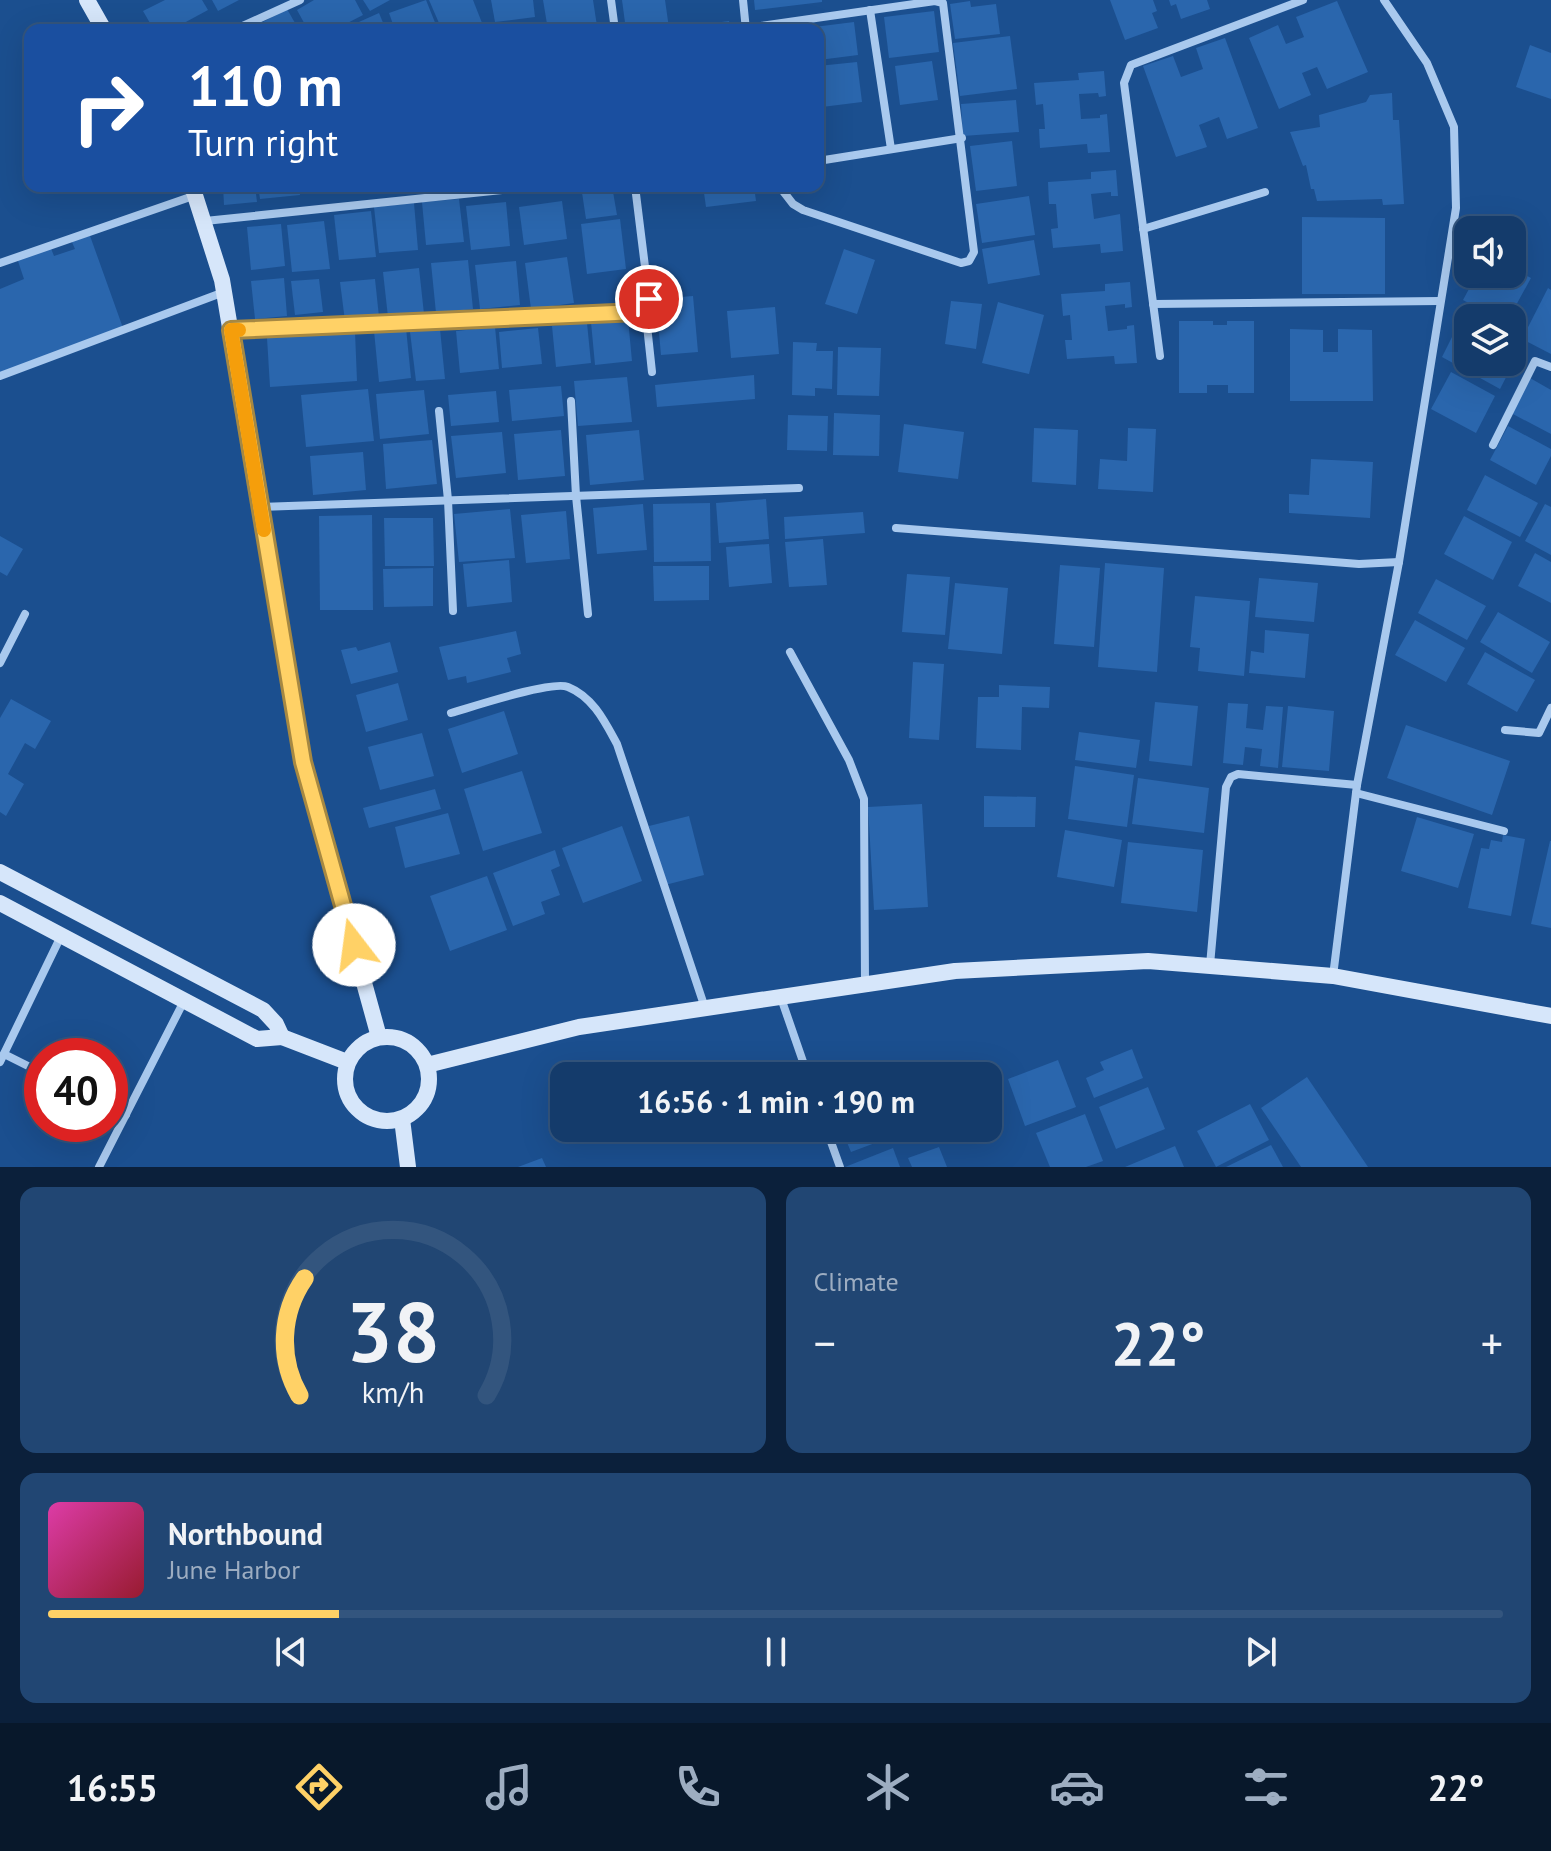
<!DOCTYPE html>
<meta charset="utf-8">
<style>
:root{--surface:#143b6b;--page:#214673;--text:#f1f3f6;--muted:#9dadc1;--line:#33557e;--accent:#ffd166}
body{margin:0;font-family:"PT Sans",sans-serif;background:var(--page);color:var(--text);height:100vh;display:flex;flex-direction:column;font-size:30px;white-space:nowrap}
*{box-sizing:border-box;margin:0}
p{font-size:26px;color:var(--muted)}
.icon{flex:none;width:44px;height:44px;fill:none;stroke:currentColor;stroke-width:2;stroke-linecap:round;stroke-linejoin:round}
.map{position:relative;height:1167px;overflow:hidden}
.drawer{display:flex;flex-direction:column;gap:20px;padding:20px;background:#0b203b;flex:1}
.drawer>*{flex:none}
.guide{position:absolute;left:24px;top:24px;width:800px;height:168px;border-radius:16px;box-shadow:0 8px 32px #0002,0 0 0 2px var(--line);background:#1a4fa0;color:#fff;overflow:hidden}
.fabs{position:absolute;left:1454px;top:216px;display:grid;gap:16px}
.fabs a{display:grid;place-items:center;width:72px;height:72px;border-radius:16px;background:var(--surface);box-shadow:0 8px 32px #0002,0 0 0 2px var(--line);font-size:40px}
.speed{position:absolute;left:24px;top:1038px;display:flex;gap:16px;font-size:40px;font-weight:700;text-align:center}
.speed>*{display:grid;place-content:center;width:104px;height:104px;border-radius:50%;background:var(--surface);box-shadow:0 8px 32px #0002,0 0 0 2px var(--line);line-height:1}
.speed .limit{border:12px solid #d22;background:#fff;color:#111}
.pin{position:absolute;display:grid;place-items:center;width:68px;height:68px;color:#fff;margin:-34px;border:4px solid #fff;border-radius:50%;box-shadow:0 2px 8px #0007}
.me{position:absolute;width:88px;margin:-44px;rotate:345deg;stroke-linejoin:round;filter:drop-shadow(0 0 6px #0008)}
.turn{display:flex;align-items:center;gap:28px;height:168px;padding:0 32px;font-size:36px}
.turn .icon{width:104px;height:104px;stroke-width:2.5}
.turn b{display:block;font-size:56px;line-height:68px}
.big{font-size:60px;font-weight:600;line-height:1.1}
.drawer .card{flex:1;display:flex;flex-direction:column;justify-content:center;gap:12px;min-width:0;padding:0 28px;border-radius:16px;background:var(--page)}
.drawer .dial{align-items:center;gap:0}
.dial svg{height:208px;overflow:visible;fill:none;stroke:var(--line);stroke-width:7;stroke-linecap:round;text-anchor:middle}
.dial text{fill:var(--text);stroke:none}
.song{display:flex;align-items:center;gap:24px}
.cover{width:96px;height:96px;border-radius:12px;background:linear-gradient(135deg,hsl(320 70% 55%),hsl(350 70% 35%))}
.played{height:8px;border-radius:4px;background:linear-gradient(90deg,var(--accent) 20%,var(--line) 20%)}
.keys{display:flex;justify-content:space-around;direction:ltr}
.heat{display:flex;justify-content:space-between;align-items:center;font-size:44px;direction:ltr}
.drawer .tiles{flex:1;display:grid;gap:20px;grid-template-columns:1fr 1fr}
.card:last-child{grid-column:span 2}
.trip{position:absolute;left:550px;top:1062px;width:452px;height:80px;border-radius:16px;background:var(--surface);box-shadow:0 8px 32px #0002,0 0 0 2px var(--line);font-weight:600;line-height:80px;text-align:center}
.menu{display:flex;height:128px;justify-content:space-around;align-items:center;background:#08182b;color:var(--muted)}
.menu .icon{width:56px;height:56px}
.menu .current{color:var(--accent)}
.menu b{font-size:36px;color:var(--text)}
.map>svg:first-child{display:block}
.building{fill:#2a66ad}
.lines{fill:none;stroke-linecap:round;stroke-linejoin:round}
.street{stroke:#a9c9ee;stroke-width:8}
.secondary{stroke:#d6e6fa;stroke-width:16}
.route-casing{stroke:#a68842;stroke-width:20}
.route{stroke:#ffd166;stroke-width:14}
.slow{stroke:#f59e0b;stroke-width:14}
</style>
<div class="map">
<svg width="1551" height="1167" viewBox="0 0 1551 1167">
<rect width="100%" height="100%" fill="#1b4f8f"/>
<!-- building -->
<g class="building">
<polygon points="165,0 202,0 208,10 171,30 154,30 143,11"/>
<polygon points="212,0 239,0 218,11"/>
<polygon points="314,0 355,0 363,15 334,30 308,30 297,10"/>
<polygon points="363,0 390,0 370,11"/>
<polygon points="426,0 438,30 395,30 389,13"/>
<polygon points="429,0 473,0 484,28 442,30"/>
<polygon points="491,0 533,0 535,17 495,22"/>
<polygon points="543,0 593,0 597,26 548,30"/>
<polygon points="622,0 665,0 669,28 626,30"/>
<polygon points="754,0 822,0 822,2 755,10"/>
<polygon points="1110,0 1153,0 1157,11 1152,13 1158,28 1125,40"/>
<polygon points="1169,0 1207,0 1210,9 1181,19 1176,4 1171,6"/>
<polygon points="970,1 971,7 996,4 1000,34 955,39 950,4"/>
<polygon points="1337,1 1368,72 1327,89 1317,67 1302,73 1311,95 1279,109 1249,38 1278,25 1286,44 1304,37 1296,17"/>
<polygon points="287,9 299,30 248,30"/>
<polygon points="934,11 939,52 889,58 884,17"/>
<polygon points="379,13 386,30 341,30"/>
<polygon points="729,21 730,30 692,30 692,26"/>
<polygon points="854,22 858,55 819,60 818,30 815,30 814,27"/>
<polygon points="530,23 530,30 495,30 495,28"/>
<polygon points="1010,36 1017,89 960,96 953,43"/>
<polygon points="1225,38 1258,128 1227,139 1219,117 1199,125 1207,147 1176,157 1143,66 1173,56 1181,77 1203,69 1196,48"/>
<polygon points="1530,45 1551,53 1551,99 1516,87"/>
<polygon points="932,61 938,100 900,105 895,66"/>
<polygon points="857,62 862,102 822,107 818,66"/>
<polygon points="1104,71 1106,96 1099,97 1098,93 1079,94 1081,119 1100,118 1100,115 1107,114 1110,152 1088,153 1087,144 1040,148 1039,129 1045,129 1043,104 1036,105 1034,83 1079,80 1078,73"/>
<polygon points="1392,93 1393,120 1399,120 1404,204 1383,205 1382,199 1317,201 1314,189 1311,189 1306,165 1303,166 1290,132 1320,127 1319,115 1366,102 1370,95"/>
<polygon points="1016,100 1019,132 963,136 961,104"/>
<polygon points="1012,141 1017,186 976,191 970,146"/>
<polygon points="1116,170 1118,196 1111,196 1111,192 1091,194 1094,219 1120,214 1123,251 1101,253 1100,244 1053,248 1051,229 1058,228 1056,204 1049,204 1048,182 1091,179 1091,172"/>
<polygon points="223,186 255,186 257,202 224,205"/>
<polygon points="258,186 299,186 300,195 260,199"/>
<polygon points="581,186 612,186 617,215 586,219"/>
<polygon points="703,186 754,186 756,201 706,207"/>
<polygon points="1029,196 1035,235 982,243 976,204"/>
<polygon points="459,199 464,242 426,245 422,202"/>
<polygon points="562,201 567,239 524,245 519,207"/>
<polygon points="506,202 510,246 471,250 466,206"/>
<polygon points="414,203 418,250 379,253 374,207"/>
<polygon points="371,211 376,257 339,260 334,215"/>
<polygon points="1302,217 1385,218 1385,294 1302,294"/>
<polygon points="620,219 626,269 587,274 581,224"/>
<polygon points="324,221 330,269 292,272 287,225"/>
<polygon points="281,224 285,266 251,270 247,227"/>
<polygon points="89,233 123,328 0,374 0,289 24,279 17,258 50,246 54,256 75,249 71,240"/>
<polygon points="1034,240 1040,275 988,284 982,249"/>
<polygon points="844,249 875,260 857,314 825,304"/>
<polygon points="567,257 574,303 531,309 525,263"/>
<polygon points="468,260 473,309 436,313 431,263"/>
<polygon points="516,261 520,305 480,309 475,265"/>
<polygon points="419,268 424,314 388,317 383,272"/>
<polygon points="1512,268 1531,278 1509,318 1496,318 1463,300 1477,274 1512,274"/>
<polygon points="284,278 287,316 255,319 251,281"/>
<polygon points="319,279 323,312 295,315 291,281"/>
<polygon points="375,279 379,317 345,321 340,282"/>
<polygon points="1130,282 1132,307 1125,308 1125,304 1105,306 1108,331 1127,329 1127,326 1134,325 1137,363 1115,364 1114,356 1067,359 1065,340 1072,340 1070,315 1063,316 1061,294 1105,291 1105,284"/>
<polygon points="1548,288 1551,290 1551,354 1522,339"/>
<polygon points="693,296 698,352 661,355 656,299"/>
<polygon points="951,301 982,304 976,349 945,344"/>
<polygon points="998,302 1044,315 1029,374 982,363"/>
<polygon points="775,307 779,354 731,358 727,311"/>
<polygon points="628,319 632,361 595,365 591,322"/>
<polygon points="1179,321 1213,321 1213,325 1227,325 1227,321 1254,321 1254,393 1228,393 1228,385 1207,385 1207,393 1179,393"/>
<polygon points="587,323 591,363 556,367 552,326"/>
<polygon points="495,327 499,369 460,373 456,331"/>
<polygon points="1457,327 1468,333 1468,362 1512,362 1512,356 1516,358 1500,389 1442,357"/>
<polygon points="406,328 411,378 379,382 374,331"/>
<polygon points="538,328 542,364 502,368 499,332"/>
<polygon points="440,329 445,379 416,381 410,332"/>
<polygon points="1290,329 1323,330 1323,352 1338,352 1338,329 1372,330 1373,401 1290,401"/>
<polygon points="355,332 357,381 270,387 267,338"/>
<polygon points="793,342 817,343 816,351 833,351 832,389 815,388 815,396 792,395"/>
<polygon points="838,347 881,348 879,396 837,395"/>
<polygon points="1451,372 1495,396 1476,433 1431,409"/>
<polygon points="754,375 755,399 657,407 655,385"/>
<polygon points="627,377 632,422 578,426 574,381"/>
<polygon points="1530,378 1551,390 1551,434 1511,413"/>
<polygon points="561,386 564,416 512,421 509,390"/>
<polygon points="368,389 374,441 306,447 301,395"/>
<polygon points="424,390 429,434 380,439 376,394"/>
<polygon points="496,391 499,422 451,426 448,395"/>
<polygon points="834,413 880,415 879,456 833,455"/>
<polygon points="788,415 828,416 827,451 787,450"/>
<polygon points="904,424 964,432 958,479 898,472"/>
<polygon points="1508,426 1551,449 1551,456 1536,485 1490,460"/>
<polygon points="1034,428 1078,430 1076,485 1032,482"/>
<polygon points="1128,428 1156,429 1153,492 1098,489 1100,459 1127,461"/>
<polygon points="561,430 565,476 518,480 514,434"/>
<polygon points="639,430 644,480 590,485 586,435"/>
<polygon points="502,432 506,473 456,478 451,436"/>
<polygon points="432,440 437,484 386,489 383,444"/>
<polygon points="363,452 366,490 313,495 310,456"/>
<polygon points="1311,459 1373,462 1370,518 1289,513 1289,494 1309,495"/>
<polygon points="1485,475 1538,503 1520,537 1467,510"/>
<polygon points="766,499 769,539 719,543 716,503"/>
<polygon points="710,503 711,561 654,562 653,504"/>
<polygon points="643,504 647,550 597,554 593,508"/>
<polygon points="1545,504 1551,507 1551,555 1525,541"/>
<polygon points="510,509 515,558 459,562 454,514"/>
<polygon points="566,511 570,559 526,563 521,515"/>
<polygon points="863,512 865,533 785,539 784,517"/>
<polygon points="372,515 373,610 320,610 319,516"/>
<polygon points="1464,516 1512,542 1493,580 1444,554"/>
<polygon points="384,518 433,518 434,566 385,566"/>
<polygon points="0,536 23,549 7,576 0,572"/>
<polygon points="823,539 827,585 789,587 785,542"/>
<polygon points="769,544 772,583 729,587 726,547"/>
<polygon points="1535,553 1551,562 1551,603 1518,586"/>
<polygon points="509,560 512,602 467,607 463,564"/>
<polygon points="1105,563 1164,568 1157,672 1098,667"/>
<polygon points="1060,565 1100,568 1094,647 1054,644"/>
<polygon points="653,566 709,566 709,600 654,601"/>
<polygon points="433,568 433,606 384,607 383,569"/>
<polygon points="907,574 950,577 945,635 902,632"/>
<polygon points="1259,578 1318,583 1314,622 1255,617"/>
<polygon points="1436,579 1486,606 1467,640 1418,613"/>
<polygon points="955,583 1008,588 1002,654 948,649"/>
<polygon points="1195,596 1250,601 1244,676 1198,671 1200,648 1190,647"/>
<polygon points="1498,612 1550,642 1532,673 1480,642"/>
<polygon points="1415,620 1465,648 1446,682 1395,655"/>
<polygon points="1265,630 1309,634 1305,678 1249,673 1251,651 1264,653"/>
<polygon points="516,631 521,654 507,658 511,672 467,683 466,676 448,680 439,647"/>
<polygon points="390,642 398,672 351,684 341,650 356,647 358,651"/>
<polygon points="1485,652 1535,680 1517,712 1467,684"/>
<polygon points="913,662 944,664 939,740 909,738"/>
<polygon points="398,683 408,720 366,732 356,695"/>
<polygon points="999,685 1050,687 1049,708 1022,707 1021,750 976,748 978,697 999,697"/>
<polygon points="11,699 51,721 35,749 25,743 8,774 24,784 6,816 0,812 0,718"/>
<polygon points="1155,702 1198,706 1192,766 1149,761"/>
<polygon points="1228,703 1248,704 1246,728 1263,730 1266,706 1283,707 1278,768 1260,766 1262,749 1245,747 1243,765 1223,763"/>
<polygon points="1288,706 1334,711 1329,771 1282,767"/>
<polygon points="504,711 518,754 462,773 448,729"/>
<polygon points="1406,725 1510,761 1492,815 1387,778"/>
<polygon points="1079,732 1140,740 1136,768 1075,760"/>
<polygon points="422,733 434,776 380,790 368,747"/>
<polygon points="1075,766 1134,775 1127,827 1068,819"/>
<polygon points="522,771 542,833 483,851 464,789"/>
<polygon points="1138,778 1209,788 1204,833 1132,824"/>
<polygon points="435,789 441,809 369,828 363,808"/>
<polygon points="984,796 1036,797 1035,827 984,827"/>
<polygon points="922,804 928,907 874,910 868,807"/>
<polygon points="448,813 460,854 405,868 395,827"/>
<polygon points="689,816 704,875 665,885 649,826"/>
<polygon points="1417,817 1474,834 1458,888 1401,871"/>
<polygon points="622,826 642,881 583,903 562,848"/>
<polygon points="1065,830 1122,840 1114,887 1057,877"/>
<polygon points="1503,835 1525,839 1511,916 1468,908 1481,848 1489,849 1491,840 1502,842"/>
<polygon points="1550,841 1551,841 1551,928 1531,924"/>
<polygon points="1128,842 1203,850 1197,912 1121,903"/>
<polygon points="555,850 560,866 551,870 560,895 541,902 545,914 513,926 493,873"/>
<polygon points="487,876 507,930 450,951 430,896"/>
<polygon points="1132,1049 1143,1078 1094,1098 1086,1078 1104,1070 1100,1062"/>
<polygon points="1058,1060 1076,1107 1025,1126 1008,1079"/>
<polygon points="1307,1077 1368,1167 1301,1167 1261,1108"/>
<polygon points="1148,1087 1165,1129 1116,1149 1099,1107"/>
<polygon points="1250,1104 1269,1140 1216,1167 1197,1131"/>
<polygon points="1085,1114 1103,1161 1086,1167 1050,1167 1036,1133"/>
<polygon points="841,1128 887,1128 891,1137 851,1152"/>
<polygon points="893,1128 934,1128 935,1130 899,1144"/>
<polygon points="1271,1145 1283,1167 1226,1167"/>
<polygon points="1175,1146 1184,1167 1125,1167"/>
<polygon points="939,1147 947,1167 912,1167 908,1158"/>
<polygon points="893,1148 900,1167 845,1167"/>
<polygon points="542,1158 546,1167 518,1167"/>
</g>
<g class="lines">
<!-- street -->
<g class="street">
<polyline points="611,0 615,30"/>
<polyline points="743,0 746,30"/>
<polyline points="870,10 891,149"/>
<polyline points="746,28 935,1 943,3 974,252 969,261 961,263 803,210 793,204 779,186"/>
<polyline points="234,30 300,0"/>
<polyline points="818,161 962,138"/>
<polyline points="205,221 502,190 506,186"/>
<polyline points="1143,229 1265,192"/>
<polyline points="0,263 196,195"/>
<polyline points="1153,304 1440,301"/>
<polyline points="645,307 652,372"/>
<polyline points="231,330 638,312 645,307 649,299 635,186"/>
<polyline points="1160,356 1124,83 1131,65 1303,0"/>
<polyline points="0,376 224,292"/>
<polyline points="571,401 576,496 588,614"/>
<polyline points="439,411 448,500 453,611"/>
<polyline points="1493,445 1535,361 1551,367"/>
<polyline points="260,507 799,488"/>
<polyline points="896,528 1359,564 1399,562"/>
<polyline points="790,652 849,760 864,799 865,985"/>
<polyline points="0,663 25,614"/>
<path d="M451 713C472 707 552 680 568 687 593 697 605 722 617 744L705 1008"/>
<polyline points="1505,730 1539,733 1551,708"/>
<polyline points="1356,793 1504,831"/>
<polyline points="1210,965 1226,787 1231,777 1238,774 1357,785"/>
<polyline points="1333,976 1357,785 1399,562 1456,208 1454,127 1427,63 1384,0"/>
<polyline points="781,998 808,1076"/>
<polyline points="4,1054 42,1073"/>
<polyline points="0,1062 61,936"/>
<polyline points="110,1107 126,1115"/>
<polyline points="826,1128 840,1167"/>
<polyline points="99,1167 184,1001"/>
</g>
<!-- secondary -->
<g class="secondary">
<polyline points="87,0 104,30"/>
<polyline points="192,186 222,280 303,762 379,1037"/>
<polyline points="0,872 263,1010 276,1024 282,1037 257,1039 0,903"/>
<circle cx="387" cy="1079" r="42"/>
<polyline points="282,1037 347,1062"/>
<polyline points="427,1065 579,1027 955,971 1148,961 1333,976 1551,1016"/>
<polyline points="402,1119 408,1167"/>
</g>
</g>
<g class="lines">
<!-- route casing -->
<g class="route-casing">
<polyline id="route" points="354,945 303,762 231,330 638,312 649,299"/>
</g>
<!-- route -->
<use href="#route" class="route"/>
<!-- slow -->
<polyline class="slow" points="239,330 231,330 264,530"/>
</g>
</svg>
<div class="fabs">
<a><svg class="icon" aria-label="sound" viewBox="0 0 24 24"><path d="M4 9h4l5-4v14l-5-4H4zM17 9q2 3 0 6"/></svg></a>
<a><svg class="icon" aria-label="layers" viewBox="0 0 24 24"><path d="M12 4l9 5-9 5-9-5zM3 14l9 5 9-5"/></svg></a>
</div>
<div class="speed"><div class="limit">40</div></div>
<div class="pin" style="left:649px;top:299px;background:#d93025"><svg class="icon" aria-label="arrive" viewBox="0 0 24 24"><path d="M6 21V4h12l-3 4 3 4H6"/></svg></div>
<svg class="me" style="left:354px;top:945px" viewBox="-20 -20 40 40"><circle r="19" fill="#fff"/><path d="M0-13L10 11 0 6-10 11z" fill="#ffd166"/></svg>
<div class="trip">16:56 · 1 min · 190 m</div>
<div class="guide">
<div class="turn"><svg class="icon" aria-label="right" viewBox="0 0 24 24"><path d="M7 20v-9h11M14 6l5 5-5 5"/></svg><div><b>110 m</b>Turn right</div></div>
</div>
</div>
<section class="drawer">
<div class="tiles">
<div class="card dial"><svg viewBox="0 0 100 80">
<path d="M14 69A42 42 0 1 1 86 69"/>
<path d="M14 69A42 42 0 0 1 16 24" stroke="#ffd166"/>
<text x="50" y="56" font-size="32" font-weight="700">38</text>
<text x="50" y="72" font-size="11">km/h</text>
</svg></div>
<div class="card"><p>Climate</p>
<div class="heat"><a>−</a><b class="big">22°</b><a>+</a></div>
</div>
<div class="card">
<div class="song"><i class="cover"></i><div><b>Northbound</b><p>June Harbor</p></div></div>
<div class="played"></div>
<div class="keys"><svg class="icon" aria-label="previous" viewBox="0 0 24 24"><path d="M18 5L8 12l10 7zM5 5v14"/></svg><svg class="icon" aria-label="pause" viewBox="0 0 24 24"><path d="M8 5v14M16 5v14"/></svg><svg class="icon" aria-label="next" viewBox="0 0 24 24"><path d="M6 5l10 7-10 7zM19 5v14"/></svg></div>
</div>
</div>
</section>
<nav class="menu">
<b>16:55</b>
<svg class="icon current" aria-label="directions" viewBox="0 0 24 24"><path d="M12 3l9 9-9 9-9-9zM9 14v-3h6M13 9l2 2-2 2"/></svg>
<svg class="icon" aria-label="music" viewBox="0 0 24 24"><path d="M9 18V5l10-2v13"/><circle cx="6" cy="18" r="3"/><circle cx="16" cy="16" r="3"/></svg>
<svg class="icon" aria-label="phone" viewBox="0 0 24 24"><path d="M5 4h4l2 5-3 2q2 4 5 5l2-3 5 2v4C11 20 4 13 5 4z"/></svg>
<svg class="icon" aria-label="climate" viewBox="0 0 24 24"><path d="M12 3v18M4 7l16 10M4 17L20 7"/></svg>
<svg class="icon" aria-label="car" viewBox="0 0 24 24"><path d="M5 17H2v-5l4-1 3-4h7l3 4 3 1v5h-3M9 17h6M6 11h13"/><circle cx="7" cy="17" r="2"/><circle cx="17" cy="17" r="2"/></svg>
<svg class="icon" aria-label="filters" viewBox="0 0 24 24"><path d="M4 7h16M4 17h16"/><circle cx="9" cy="7" r="2"/><circle cx="15" cy="17" r="2"/></svg>
<b>22°</b>
</nav>
